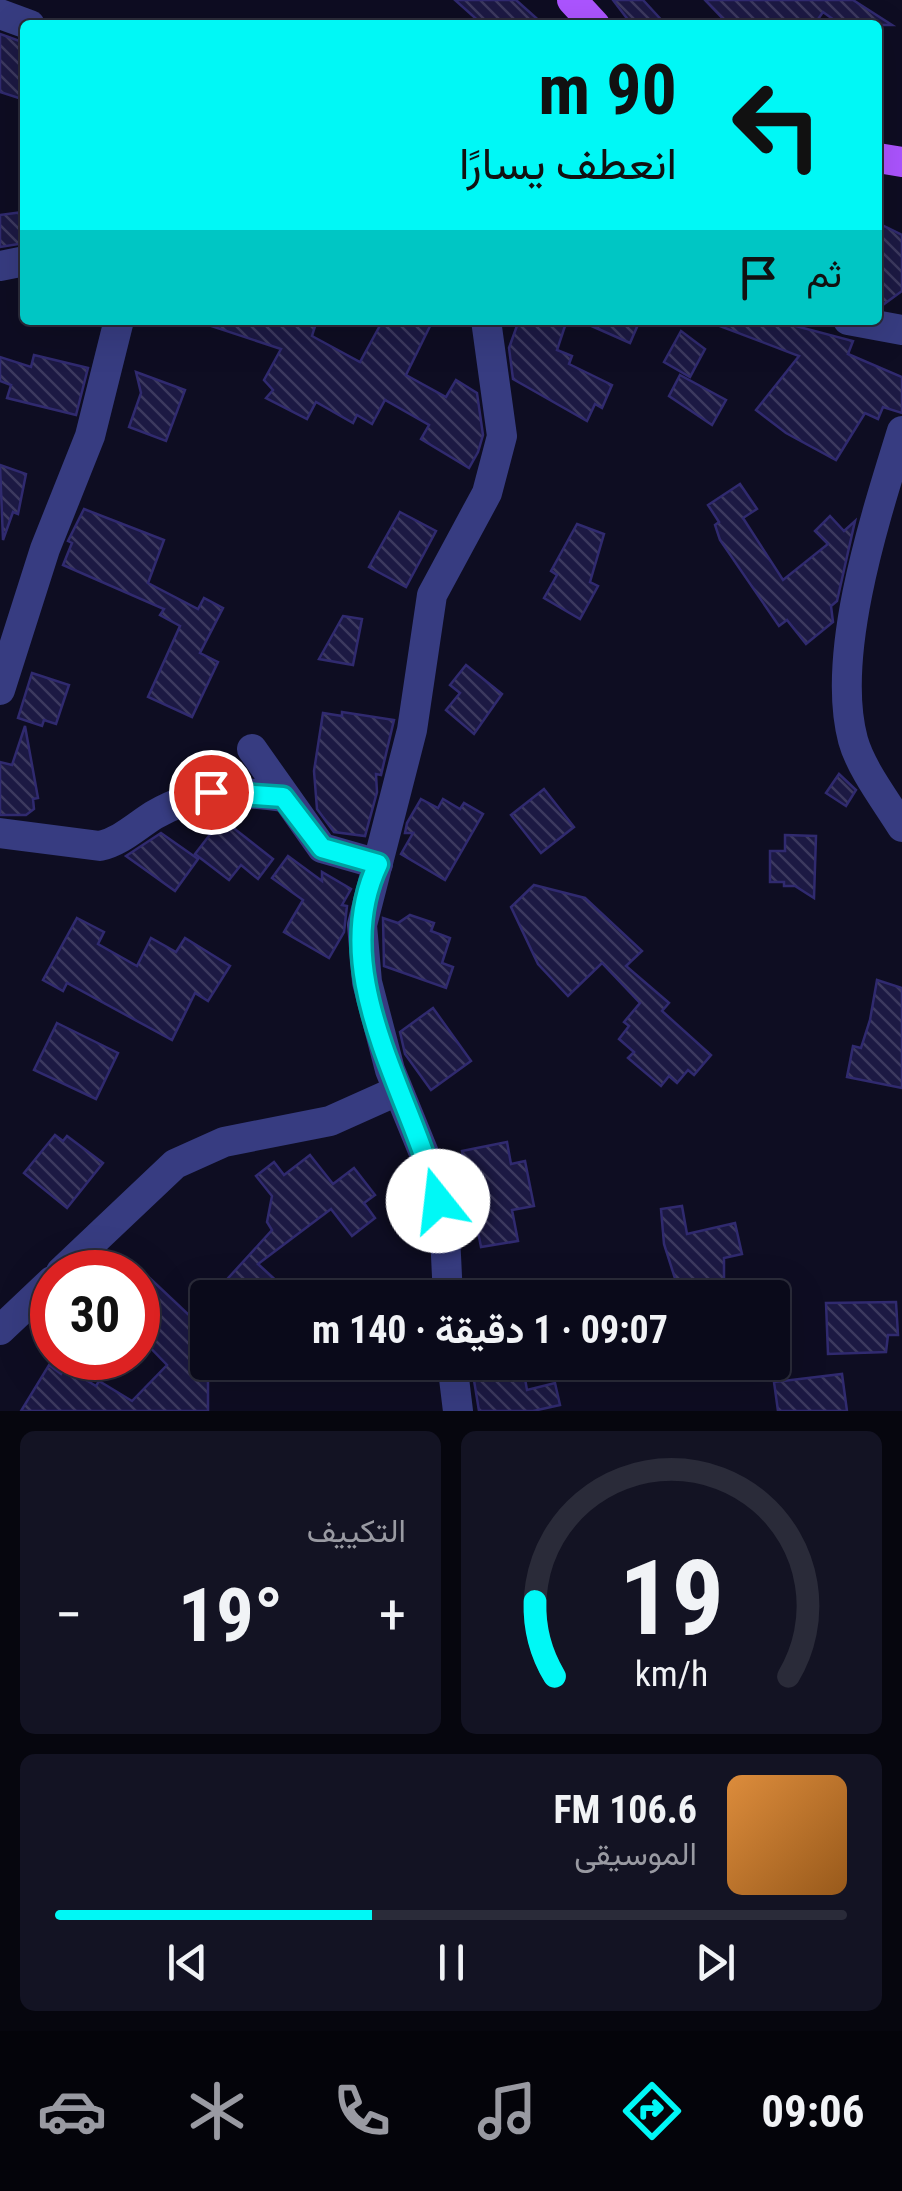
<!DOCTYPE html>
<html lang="ar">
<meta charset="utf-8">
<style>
:root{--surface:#0a0a1a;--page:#131323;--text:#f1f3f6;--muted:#999aa2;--line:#2a2b39;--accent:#00f8f6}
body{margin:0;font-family:"Roboto Condensed",Vazirmatn,sans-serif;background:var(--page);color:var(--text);direction:rtl;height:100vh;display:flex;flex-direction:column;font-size:38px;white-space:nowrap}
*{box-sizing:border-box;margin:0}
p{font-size:32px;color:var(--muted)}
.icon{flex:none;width:55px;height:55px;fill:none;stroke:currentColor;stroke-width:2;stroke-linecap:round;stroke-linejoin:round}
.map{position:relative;height:1411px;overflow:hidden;direction:ltr}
.details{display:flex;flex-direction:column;gap:20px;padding:20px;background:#06060e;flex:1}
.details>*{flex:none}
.guide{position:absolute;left:20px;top:20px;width:862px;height:305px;border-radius:10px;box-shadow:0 10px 40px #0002,0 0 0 2px var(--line);direction:rtl;background:#00f8f6;color:#111;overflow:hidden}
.speed{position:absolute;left:30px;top:1250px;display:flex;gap:20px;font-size:50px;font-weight:700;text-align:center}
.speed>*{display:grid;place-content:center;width:130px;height:130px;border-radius:50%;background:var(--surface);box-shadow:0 10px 40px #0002,0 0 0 2px var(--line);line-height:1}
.speed .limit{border:15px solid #d22;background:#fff;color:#111}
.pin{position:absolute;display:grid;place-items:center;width:85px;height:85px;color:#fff;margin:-42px;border:5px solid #fff;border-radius:50%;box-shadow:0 2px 10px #0007}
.me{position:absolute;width:110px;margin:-55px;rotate:344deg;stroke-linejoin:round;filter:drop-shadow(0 0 8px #0008)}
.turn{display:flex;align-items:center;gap:35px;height:210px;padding:0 40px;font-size:45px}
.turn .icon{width:130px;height:130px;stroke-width:2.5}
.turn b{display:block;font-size:70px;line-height:85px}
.then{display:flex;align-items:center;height:95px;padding:0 40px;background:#0003;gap:20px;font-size:38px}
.big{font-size:75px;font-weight:700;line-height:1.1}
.details .tile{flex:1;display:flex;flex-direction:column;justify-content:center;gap:15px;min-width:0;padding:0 35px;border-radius:15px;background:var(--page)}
.details .dial{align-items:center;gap:0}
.dial svg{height:260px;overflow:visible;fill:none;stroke:var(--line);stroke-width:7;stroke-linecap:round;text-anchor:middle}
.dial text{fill:var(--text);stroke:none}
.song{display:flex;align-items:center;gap:30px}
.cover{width:120px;height:120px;border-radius:15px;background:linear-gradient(135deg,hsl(30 70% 55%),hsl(30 70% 35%))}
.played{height:10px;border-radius:5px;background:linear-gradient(90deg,var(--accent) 40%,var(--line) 40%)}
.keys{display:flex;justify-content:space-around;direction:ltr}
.heat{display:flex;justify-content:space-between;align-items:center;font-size:55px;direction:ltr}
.details .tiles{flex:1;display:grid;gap:20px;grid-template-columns:1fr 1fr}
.tile:last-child{grid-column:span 2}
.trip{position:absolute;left:190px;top:1280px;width:600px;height:100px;border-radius:10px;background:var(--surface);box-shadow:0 10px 40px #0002,0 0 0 2px var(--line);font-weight:700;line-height:100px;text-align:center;direction:rtl}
.tab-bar{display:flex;height:160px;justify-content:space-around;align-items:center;background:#04040a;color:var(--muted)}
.tab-bar .icon{width:70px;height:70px}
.tab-bar .selected{color:var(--accent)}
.tab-bar b{font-size:45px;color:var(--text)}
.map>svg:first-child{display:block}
.building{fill:url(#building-back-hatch);stroke:#302a6f;stroke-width:2.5}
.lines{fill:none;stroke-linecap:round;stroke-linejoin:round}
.minor{stroke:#373c81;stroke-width:30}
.major{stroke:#ac54ff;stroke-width:30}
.route-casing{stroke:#00a1a0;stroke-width:25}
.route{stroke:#00f8f6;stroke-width:18}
</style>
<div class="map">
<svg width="902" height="1411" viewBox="0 0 902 1411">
<defs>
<pattern id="building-back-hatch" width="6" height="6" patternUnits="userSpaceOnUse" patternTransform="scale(2.5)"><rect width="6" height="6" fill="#1c1943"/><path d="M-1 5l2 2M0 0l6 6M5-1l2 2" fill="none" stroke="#3c395f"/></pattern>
</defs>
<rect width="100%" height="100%" fill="#0e0d22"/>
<!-- building -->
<g class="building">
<polygon points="455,0 516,0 544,25 483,25"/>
<polygon points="613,0 643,0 666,25 632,25"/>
<polygon points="705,0 853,0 892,25 841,25 823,12 814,25 729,25"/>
<polygon points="0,34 25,43 25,100 0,92"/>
<polygon points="23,212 25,243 0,247 0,215"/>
<polygon points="878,223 902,235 902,291 880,307"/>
<polygon points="206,320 317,320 312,336 360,362 383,320 433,320 406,375 446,397 456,380 477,393 483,435 478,452 469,468 421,439 429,425 385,400 372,424 357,415 353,423 316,402 307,419 266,398 273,390 264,380 281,349 205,324"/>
<polygon points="519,320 567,320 557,350 572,356 569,364 612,385 602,408 595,404 587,421 513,379 509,348"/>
<polygon points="578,320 640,320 630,343"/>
<polygon points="704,320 773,320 853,341 848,354 902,377 902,413 883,407 878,419 865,413 836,460 786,433 756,410 799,356"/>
<polygon points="681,331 705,349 690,377 664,362"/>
<polygon points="34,355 88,368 76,415 7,398 11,385 0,381 0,357 31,367"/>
<polygon points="136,372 185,390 166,441 129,427 141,393"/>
<polygon points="680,375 726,400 712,425 669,396"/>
<polygon points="0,465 26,474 18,514 13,512 3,540"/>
<polygon points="740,484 757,509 743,518 783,580 828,544 815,531 830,516 844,531 855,521 837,601 831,606 833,622 806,644 787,620 779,626 720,540 715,525 719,522 708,505"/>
<polygon points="84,509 164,540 148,583 198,609 204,598 223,608 200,653 218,662 192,717 148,697 180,626 160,615 164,609 63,565 72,543 68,541"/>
<polygon points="400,512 436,531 406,587 369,567"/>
<polygon points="577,524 604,534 590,582 598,586 580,619 544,598 557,575 551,571"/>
<polygon points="343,616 362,619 353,665 319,659"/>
<polygon points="466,665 502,694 474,734 446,710 460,693 450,685"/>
<polygon points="32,673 69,685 56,724 44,720 42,726 18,718"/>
<polygon points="342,712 394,720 381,775 376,774 377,792 365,836 334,832 317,809 314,771 323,713 342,716"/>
<polygon points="25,726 38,798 33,799 34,809 26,815 0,815 0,762 12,765"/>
<polygon points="839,774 856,790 846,806 826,793"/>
<polygon points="544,789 574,827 541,853 511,815"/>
<polygon points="421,799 438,808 443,799 460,809 464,803 483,814 445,880 401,854 413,833 405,833 407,823"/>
<polygon points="222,819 273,859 258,879 241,865 229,880 195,854"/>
<polygon points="161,833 198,859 175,891 126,856"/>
<polygon points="785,835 816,836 814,898 795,886 784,886 784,882 770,882 770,851 785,851"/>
<polygon points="288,856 322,881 322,872 351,889 342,905 347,906 344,932 329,958 284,932 303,900 272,878"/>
<polygon points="534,885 585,898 642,951 626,966 669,1003 662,1011 711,1055 694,1075 688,1070 677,1083 669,1076 661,1086 628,1058 634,1052 619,1039 629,1026 624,1022 640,1003 602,963 568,996 538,964 511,907"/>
<polygon points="410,915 434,923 431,931 450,938 442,963 453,967 446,988 384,966 383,918 398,923"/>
<polygon points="77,918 104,932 98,944 137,966 151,938 176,952 185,938 230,966 208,1001 195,993 172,1040 67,983 63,991 43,980"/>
<polygon points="877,980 902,988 902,1088 847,1077 853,1046 861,1048 870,1020"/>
<polygon points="433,1008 471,1061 431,1090 405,1054 400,1032"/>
<polygon points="57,1023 118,1053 96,1099 34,1070"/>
<polygon points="55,1135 63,1141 67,1136 103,1163 67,1208 24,1173"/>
<polygon points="507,1142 511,1164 525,1161 534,1206 512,1210 518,1241 481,1247 462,1151"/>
<polygon points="310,1155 333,1184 354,1168 375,1195 364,1203 375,1218 352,1236 331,1209 258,1264 280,1284 268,1298 210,1298 272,1230 267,1222 272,1196 256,1176 274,1162 284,1175"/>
<polygon points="682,1206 687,1234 735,1223 742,1254 724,1258 724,1284 713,1280 679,1291 664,1244 661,1209"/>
<polygon points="138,1267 192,1318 208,1300 208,1362 222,1362 208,1380 208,1411 21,1411 49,1365 61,1374 65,1367 96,1386 99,1381 132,1401 167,1365 138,1335"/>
<polygon points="896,1302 898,1335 888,1335 886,1352 828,1354 826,1303"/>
<polygon points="471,1362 522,1362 527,1390 555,1383 560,1405 533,1411 479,1411"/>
<polygon points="842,1374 847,1411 778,1411 774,1382"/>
</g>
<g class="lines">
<!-- minor -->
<g class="minor">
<polyline points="0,14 30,25"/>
<polyline points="0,266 25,261"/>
<polyline points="848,320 902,330"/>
<path d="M902 431C876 515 830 654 853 740 861 769 886 801 902 827"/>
<polyline points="0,690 45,549 90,436 119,320"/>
<polyline points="252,749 322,848 378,864"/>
<path d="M0 833 100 846C121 841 135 827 154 815 197 790 235 790 283 797"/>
<polyline points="61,1272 175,1164 224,1142 330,1121 397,1091"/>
<polyline points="448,1298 445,1234 430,1168 390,1070 367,982 362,925 412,730 432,595 487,493 502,436 486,320"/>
<polyline points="0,1330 52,1281"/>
<polyline points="452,1362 458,1411"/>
</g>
<!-- major -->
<g class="major">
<polyline points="572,0 595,25"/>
<polyline points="878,158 902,162"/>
</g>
</g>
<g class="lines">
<!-- route casing -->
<g class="route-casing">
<path id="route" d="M211 792 283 797 322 848 378 864C325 975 413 1096 438 1201"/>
</g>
<!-- route -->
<use href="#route" class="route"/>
</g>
</svg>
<div class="speed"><div class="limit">30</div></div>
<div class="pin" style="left:211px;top:792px;background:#d93025"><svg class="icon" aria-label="arrive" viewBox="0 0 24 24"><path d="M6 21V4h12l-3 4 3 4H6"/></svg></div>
<svg class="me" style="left:438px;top:1201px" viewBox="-20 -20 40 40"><circle r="19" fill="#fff"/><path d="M0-13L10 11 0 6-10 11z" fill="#00f8f6"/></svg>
<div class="trip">09:07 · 1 دقيقة · 140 m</div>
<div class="guide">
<div class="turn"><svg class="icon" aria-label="left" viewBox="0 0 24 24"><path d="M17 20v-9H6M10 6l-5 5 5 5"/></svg><div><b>90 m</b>انعطف يسارًا</div></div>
<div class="then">ثم<svg class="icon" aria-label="arrive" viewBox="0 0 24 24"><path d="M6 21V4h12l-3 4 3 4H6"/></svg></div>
</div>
</div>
<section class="details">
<div class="tiles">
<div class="tile dial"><svg viewBox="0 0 100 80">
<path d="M14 69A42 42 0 1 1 86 69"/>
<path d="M14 69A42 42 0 0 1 8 46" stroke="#00f8f6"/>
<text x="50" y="56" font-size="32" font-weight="700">19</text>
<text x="50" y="72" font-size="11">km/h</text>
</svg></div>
<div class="tile"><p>التكييف</p>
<div class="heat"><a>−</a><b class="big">19°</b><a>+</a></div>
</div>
<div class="tile">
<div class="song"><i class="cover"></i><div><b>106.6 FM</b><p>الموسيقى</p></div></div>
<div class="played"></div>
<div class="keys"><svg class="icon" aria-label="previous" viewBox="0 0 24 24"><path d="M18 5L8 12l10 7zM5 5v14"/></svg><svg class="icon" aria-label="pause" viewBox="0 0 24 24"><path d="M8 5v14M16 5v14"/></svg><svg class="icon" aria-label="next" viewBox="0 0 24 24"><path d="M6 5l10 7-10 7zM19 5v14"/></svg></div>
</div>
</div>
</section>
<nav class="tab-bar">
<b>09:06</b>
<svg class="icon selected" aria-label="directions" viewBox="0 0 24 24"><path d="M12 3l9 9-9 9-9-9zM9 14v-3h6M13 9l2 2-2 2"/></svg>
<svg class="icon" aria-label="music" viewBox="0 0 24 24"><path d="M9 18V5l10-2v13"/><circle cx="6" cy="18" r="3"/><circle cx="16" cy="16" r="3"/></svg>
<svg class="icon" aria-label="phone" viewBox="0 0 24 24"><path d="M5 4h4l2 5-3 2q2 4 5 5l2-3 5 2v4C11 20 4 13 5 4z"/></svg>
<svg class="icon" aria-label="climate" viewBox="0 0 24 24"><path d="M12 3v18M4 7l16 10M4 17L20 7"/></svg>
<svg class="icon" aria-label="car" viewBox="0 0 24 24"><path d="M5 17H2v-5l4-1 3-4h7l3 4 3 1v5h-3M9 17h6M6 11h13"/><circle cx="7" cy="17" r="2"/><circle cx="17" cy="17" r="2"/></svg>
</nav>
